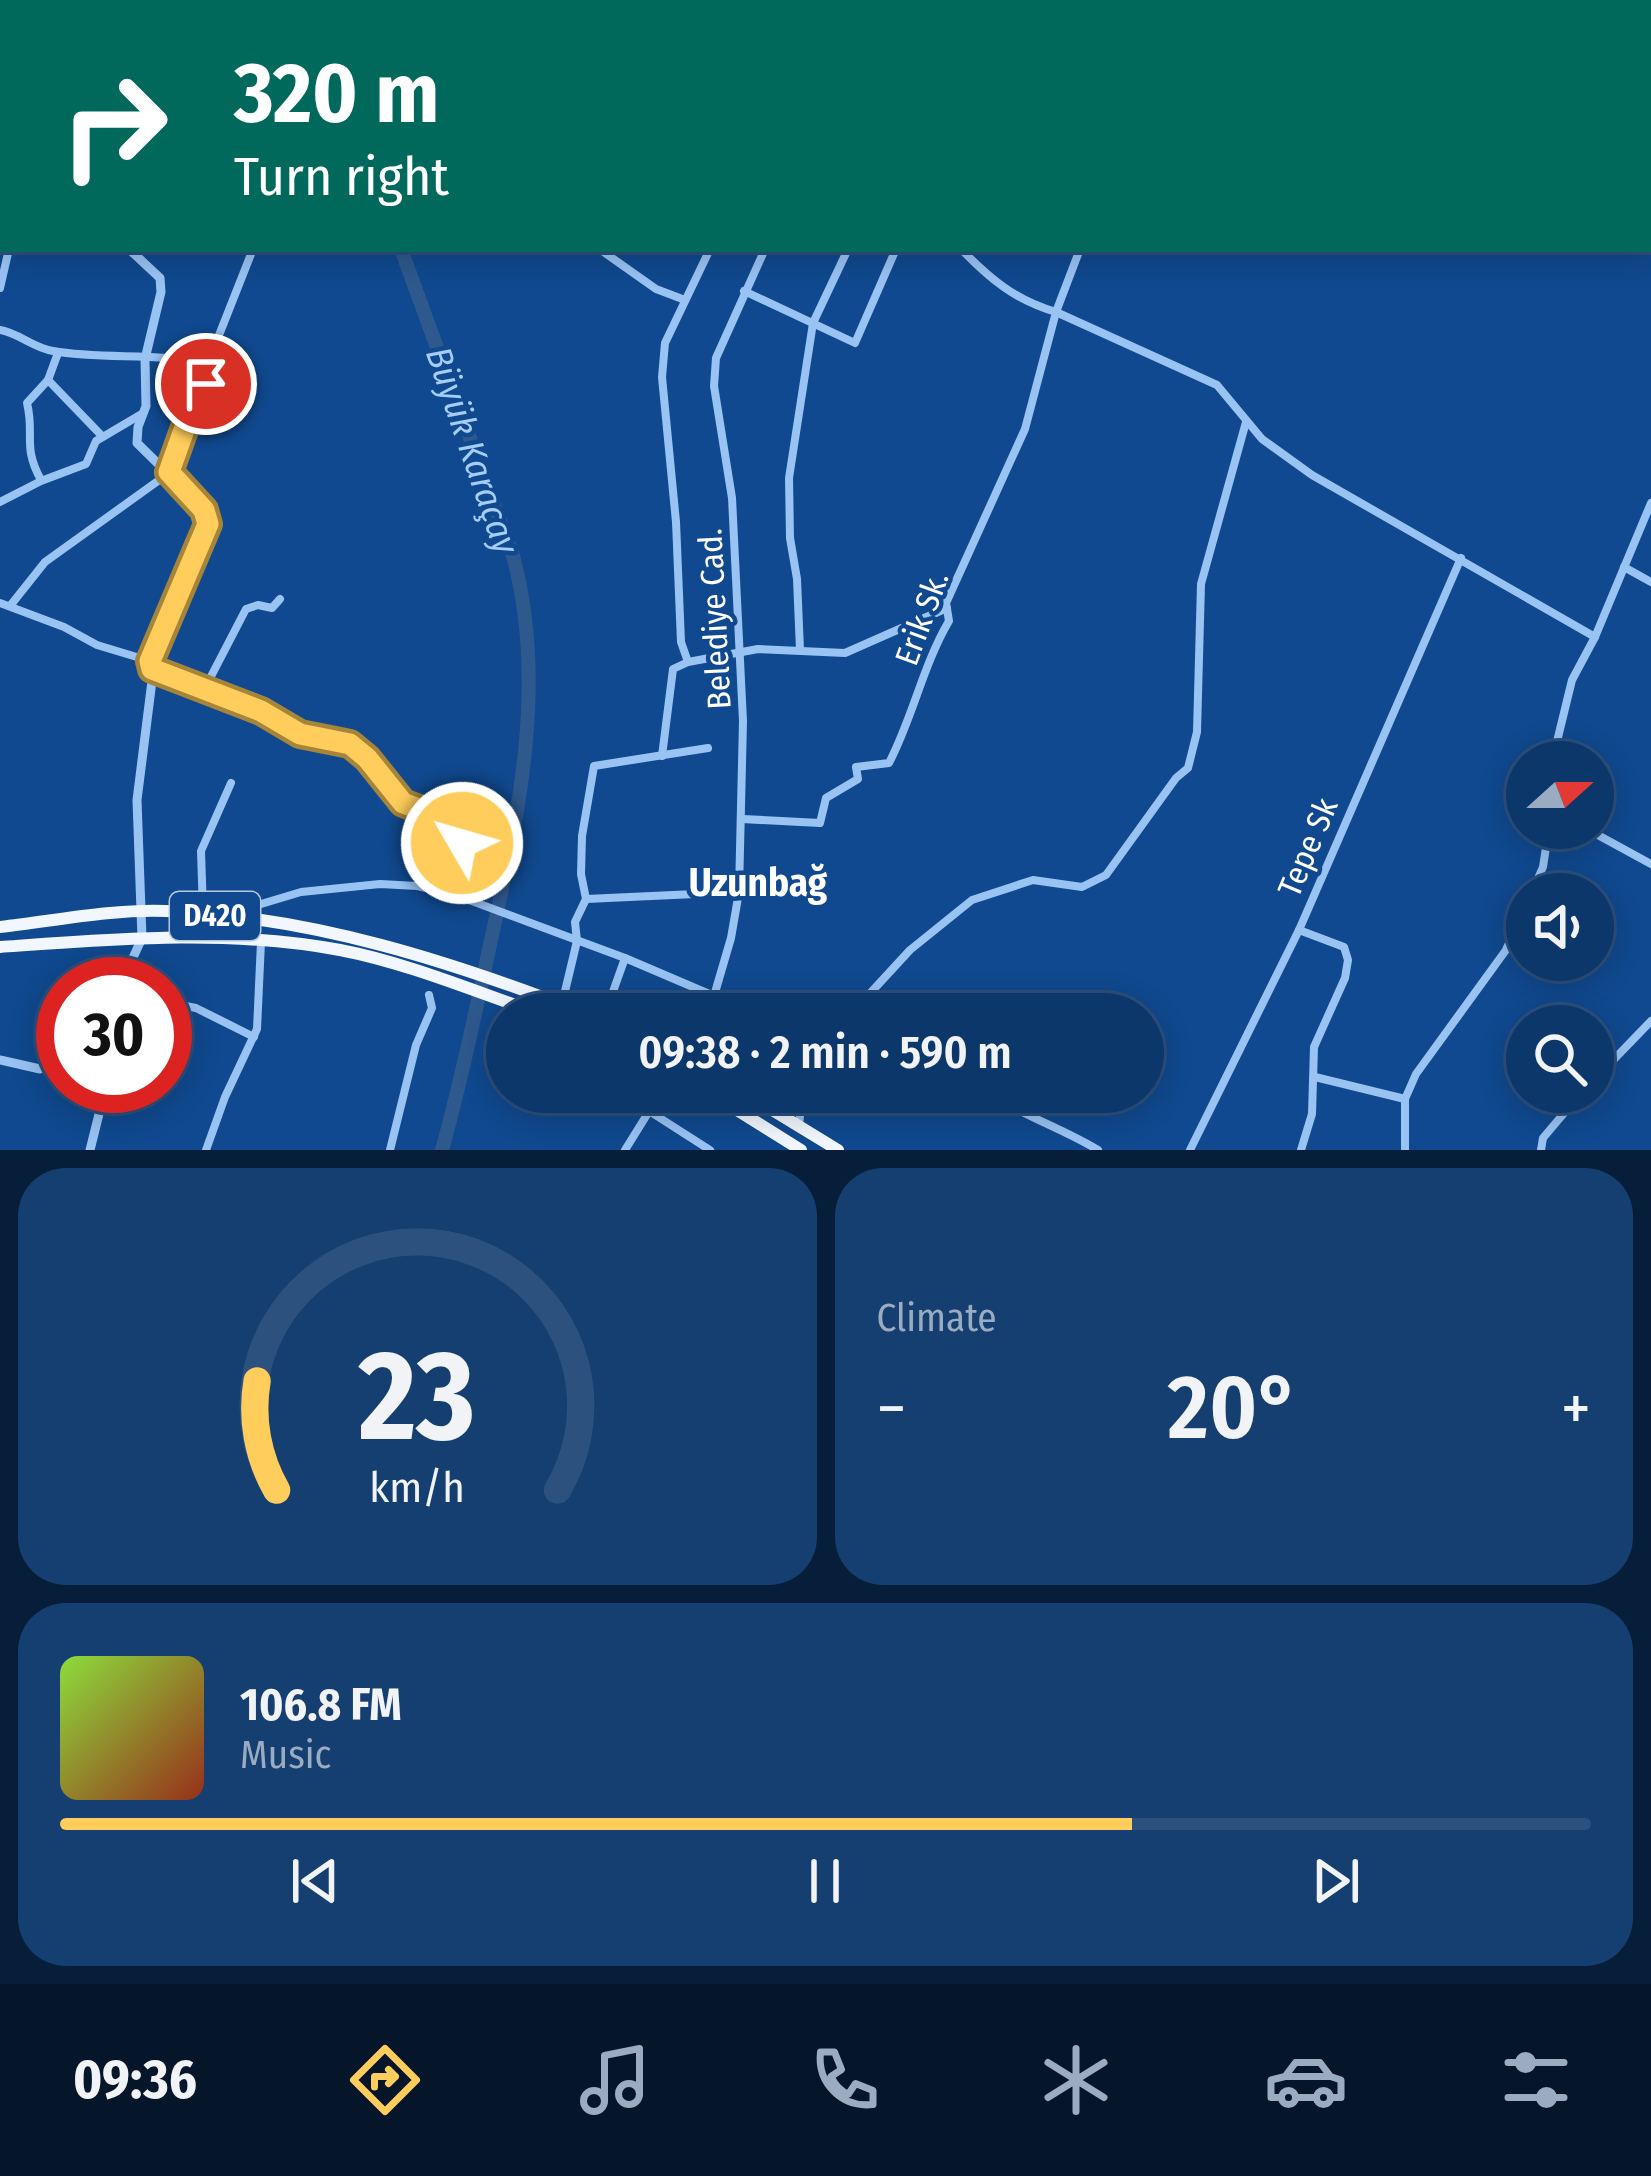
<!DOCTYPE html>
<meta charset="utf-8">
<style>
:root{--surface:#0c376b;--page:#153f71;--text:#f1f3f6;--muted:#9aacc1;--line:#2c517e;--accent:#ffcd5b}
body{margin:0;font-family:"Fira Sans Condensed",sans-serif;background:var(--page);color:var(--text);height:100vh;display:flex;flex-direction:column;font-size:45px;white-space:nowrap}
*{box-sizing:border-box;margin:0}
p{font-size:39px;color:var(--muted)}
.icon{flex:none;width:66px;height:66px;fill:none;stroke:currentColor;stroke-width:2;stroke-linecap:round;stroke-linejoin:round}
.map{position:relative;height:1150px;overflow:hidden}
.drawer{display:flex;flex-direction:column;gap:18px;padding:18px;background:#071e3b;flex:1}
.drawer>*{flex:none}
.hud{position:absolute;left:0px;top:0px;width:1653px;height:252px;box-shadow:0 6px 30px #0003,0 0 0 3px var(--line);background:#00695c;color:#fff;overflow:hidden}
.needle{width:78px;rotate:69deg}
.controls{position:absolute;left:1506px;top:741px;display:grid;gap:24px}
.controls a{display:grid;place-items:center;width:108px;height:108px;border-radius:50%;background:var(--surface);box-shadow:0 6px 30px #0003,0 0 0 3px var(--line);font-size:60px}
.speed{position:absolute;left:36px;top:957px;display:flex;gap:24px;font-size:60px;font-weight:700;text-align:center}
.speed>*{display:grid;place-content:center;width:156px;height:156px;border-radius:50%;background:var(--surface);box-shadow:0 6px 30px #0003,0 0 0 3px var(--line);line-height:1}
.speed .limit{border:18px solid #d22;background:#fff;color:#111}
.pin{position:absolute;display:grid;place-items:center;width:102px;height:102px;color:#fff;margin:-51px;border:6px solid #fff;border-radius:50%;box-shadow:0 3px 12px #0007}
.me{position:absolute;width:132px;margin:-66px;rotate:308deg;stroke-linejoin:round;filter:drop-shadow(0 0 9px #0008)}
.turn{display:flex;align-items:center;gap:42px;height:252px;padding:0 36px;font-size:54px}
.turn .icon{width:156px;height:156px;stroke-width:2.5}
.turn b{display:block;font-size:84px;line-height:102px}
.big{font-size:90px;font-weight:600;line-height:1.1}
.drawer .tile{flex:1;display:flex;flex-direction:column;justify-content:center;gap:18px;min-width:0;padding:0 42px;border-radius:48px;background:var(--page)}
.drawer .dial{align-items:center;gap:0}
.dial svg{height:312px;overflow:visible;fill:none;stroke:var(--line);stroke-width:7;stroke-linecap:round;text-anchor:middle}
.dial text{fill:var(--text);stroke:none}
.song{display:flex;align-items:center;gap:36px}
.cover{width:144px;height:144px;border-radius:18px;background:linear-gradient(135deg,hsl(90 70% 55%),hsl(10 70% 35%))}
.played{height:12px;border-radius:6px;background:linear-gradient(90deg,var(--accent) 70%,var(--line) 70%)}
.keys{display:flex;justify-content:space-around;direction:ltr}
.heat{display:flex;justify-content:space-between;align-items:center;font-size:66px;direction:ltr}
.drawer .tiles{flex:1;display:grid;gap:18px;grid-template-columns:1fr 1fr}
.tile:last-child{grid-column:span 2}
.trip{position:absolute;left:486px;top:993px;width:678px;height:120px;border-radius:60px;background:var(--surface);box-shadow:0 6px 30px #0003,0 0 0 3px var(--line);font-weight:600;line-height:120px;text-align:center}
.dock{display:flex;height:192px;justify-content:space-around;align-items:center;background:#05162b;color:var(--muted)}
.dock .icon{width:84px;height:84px}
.dock .selected{color:var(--accent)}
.dock b{font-size:54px;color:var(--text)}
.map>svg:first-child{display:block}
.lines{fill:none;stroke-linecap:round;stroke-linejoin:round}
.river{stroke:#2e598d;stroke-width:14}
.minor{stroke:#99c3f3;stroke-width:8}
.tertiary{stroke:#99c3f3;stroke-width:9}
.trunk{stroke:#f2f7ff;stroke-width:12}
.route-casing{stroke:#a6853b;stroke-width:30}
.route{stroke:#ffcd5b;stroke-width:21}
.labels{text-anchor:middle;stroke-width:9;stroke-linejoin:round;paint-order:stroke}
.shield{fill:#10498f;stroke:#b7c8dd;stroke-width:3}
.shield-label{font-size:30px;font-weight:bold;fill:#fff}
.street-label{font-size:33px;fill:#fff;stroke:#10498f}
.water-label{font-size:36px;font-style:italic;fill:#a4cdfa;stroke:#10498f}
.quarter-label{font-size:39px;font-weight:bold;fill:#fff;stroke:#10498f}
</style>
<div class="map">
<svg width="1651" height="1150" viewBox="0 0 1651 1150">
<rect width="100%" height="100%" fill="#10498f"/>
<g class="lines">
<!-- river -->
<g class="river">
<polyline points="331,0 333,3"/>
<path d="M401 249 513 556C549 688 516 825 488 954 474 1020 460 1085 442 1150"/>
</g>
<!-- minor -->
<g class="minor">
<polyline points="642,0 645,3"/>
<polyline points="807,0 811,3"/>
<polyline points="1139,0 1151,3"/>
<polyline points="46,3 47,0"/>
<polyline points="172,3 175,0"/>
<polyline points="728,3 730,0"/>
<polyline points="881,3 882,0"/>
<polyline points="955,3 956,0"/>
<polyline points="1049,3 1051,0"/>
<polyline points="1088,3 1111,0"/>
<polyline points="3,105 3,127"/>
<polyline points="0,215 3,215"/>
<polyline points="710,249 665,343 662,377 676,522 681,642 688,662 758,649 845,653 947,608"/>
<path d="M961 249C990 279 1015 300 1056 312L1217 385 1262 439 1312 475 1595 637"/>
<polyline points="605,253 656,289 685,300"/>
<polyline points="0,288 9,249"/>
<polyline points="744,291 855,343 896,249"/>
<path d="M0 330C19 333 33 348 53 351 104 360 158 352 208 364"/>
<polyline points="48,380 102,436"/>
<path d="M41 480C22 446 35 435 27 403L48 380 58 353"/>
<polyline points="0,502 41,481 86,464 96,441 140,415"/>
<polyline points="1624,567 1651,582"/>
<polyline points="0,603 64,627 97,645 150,661"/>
<polyline points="10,606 45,562 169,473 184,430 211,376 210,358 253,249"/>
<polyline points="800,650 797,579 790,538 789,478 813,323 848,249"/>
<polyline points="152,669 261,711 300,735 350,744 367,758 403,803 457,823 462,843 453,894"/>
<polyline points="205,688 246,609 258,605 272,608 280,599"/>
<polyline points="662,756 673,669 688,662"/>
<polyline points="1552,762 1572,680 1595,637 1651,503"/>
<path d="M742 819 820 823 826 798 858 779 856 767 889 763C913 717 923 665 949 621L946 603 1025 429 1056 312 1080 249"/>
<polyline points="1585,828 1651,864"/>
<polyline points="1531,894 1543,867 1549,828"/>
<polyline points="586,899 739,892"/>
<polyline points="203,912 201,851 231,783"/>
<polyline points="228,914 301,892 380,884 417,886 453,894 625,958 714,996 742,1014"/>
<polyline points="1299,930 1344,947 1348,960 1345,978 1314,1047 1312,1114 1301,1150"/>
<polyline points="714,996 731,938 739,892 743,721 732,498 714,386 716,358 765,249"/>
<polyline points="165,1002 196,1008 254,1037"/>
<polyline points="562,1004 577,941 575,922 586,899 581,874 582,836 594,766 708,748"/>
<polyline points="605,1014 625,958"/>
<polyline points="851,1014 910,950 972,900 1033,880 1082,887 1106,875 1176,778 1188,768 1197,732 1201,584 1246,422"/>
<polyline points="1315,1077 1405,1099"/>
<polyline points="1593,1081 1651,1021"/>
<polyline points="923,1092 943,1100 961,1092"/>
<path d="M987 1092C1023 1116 1062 1128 1098 1150"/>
<polyline points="649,1111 710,1150"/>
<polyline points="799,1124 803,1092"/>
<polyline points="206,1150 225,1097 257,1029 261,942"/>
<polyline points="390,1150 416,1045 432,1008 429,995"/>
<polyline points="625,1150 661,1092"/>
<polyline points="1190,1150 1299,930 1461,558"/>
<polyline points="1405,1150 1405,1099 1416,1074 1506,950 1527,903"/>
<polyline points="1541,1150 1543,1138 1582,1092"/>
</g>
<!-- tertiary -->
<g class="tertiary">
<polyline points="0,8 3,11"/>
<polyline points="121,984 142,938 137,800 152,681 150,661 204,541 208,524 195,500 137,443 138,427 146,406 145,359 161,292 160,278 129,249"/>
<polyline points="0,1060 40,1069 63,1050"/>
<polyline points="90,1150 106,1086"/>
</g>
<!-- trunk -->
<g class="trunk">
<path d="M0 927C54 921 111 909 166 911 311 916 453 962 587 1014"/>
<path d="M0 947C113 939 228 929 340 950 408 963 476 992 541 1014"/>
<polyline points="708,1092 801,1150"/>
<polyline points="743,1092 838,1150"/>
</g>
</g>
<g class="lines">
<!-- route casing -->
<g class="route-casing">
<polyline id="route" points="206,384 184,430 169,472 204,510 208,524 150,661 152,669 261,711 300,734 350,744 367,758 403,803 457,823 462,843"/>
</g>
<!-- route -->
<use href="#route" class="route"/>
</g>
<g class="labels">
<!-- shield labels -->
<rect class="shield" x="170" y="892" width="90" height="48" rx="9"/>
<g class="shield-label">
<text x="215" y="926">D420</text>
</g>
<!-- street labels -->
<g class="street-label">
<text transform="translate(921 618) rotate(-70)" y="12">Erik Sk.</text>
<text transform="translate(714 619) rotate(-93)" y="12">Belediye Cad.</text>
<text transform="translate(1307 847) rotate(-67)" y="12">Tepe Sk</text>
</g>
<!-- water labels -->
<g class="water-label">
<text transform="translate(473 450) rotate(71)" y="13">Büyük Karaçay</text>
</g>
<!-- quarter labels -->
<g class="quarter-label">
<text x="758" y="896">Uzunbağ</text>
</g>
</g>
</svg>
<div class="controls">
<a><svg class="needle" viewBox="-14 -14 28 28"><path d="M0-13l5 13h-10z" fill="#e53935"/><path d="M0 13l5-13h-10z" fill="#9aacc1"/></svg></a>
<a><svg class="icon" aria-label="sound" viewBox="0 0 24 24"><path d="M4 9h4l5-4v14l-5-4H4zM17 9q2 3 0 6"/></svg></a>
<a><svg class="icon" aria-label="search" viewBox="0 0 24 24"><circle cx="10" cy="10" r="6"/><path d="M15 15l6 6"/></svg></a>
</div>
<div class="speed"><div class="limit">30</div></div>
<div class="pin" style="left:206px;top:384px;background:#d93025"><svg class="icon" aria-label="arrive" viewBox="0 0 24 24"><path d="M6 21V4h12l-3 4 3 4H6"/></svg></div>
<svg class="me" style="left:462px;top:843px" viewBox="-20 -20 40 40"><circle r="17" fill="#ffcd5b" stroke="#fff" stroke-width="3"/><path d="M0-11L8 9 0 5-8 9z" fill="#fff"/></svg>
<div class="trip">09:38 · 2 min · 590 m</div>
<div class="hud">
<div class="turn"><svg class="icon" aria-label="right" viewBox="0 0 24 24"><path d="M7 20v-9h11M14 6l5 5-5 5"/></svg><div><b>320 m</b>Turn right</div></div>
</div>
</div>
<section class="drawer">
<div class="tiles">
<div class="tile dial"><svg viewBox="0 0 100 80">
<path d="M14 69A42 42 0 1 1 86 69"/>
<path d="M14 69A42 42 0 0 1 9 41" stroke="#ffcd5b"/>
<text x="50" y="56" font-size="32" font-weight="700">23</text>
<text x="50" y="72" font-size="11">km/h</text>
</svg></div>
<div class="tile"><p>Climate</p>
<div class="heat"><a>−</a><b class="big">20°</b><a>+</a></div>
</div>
<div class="tile">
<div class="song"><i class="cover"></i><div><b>106.8 FM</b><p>Music</p></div></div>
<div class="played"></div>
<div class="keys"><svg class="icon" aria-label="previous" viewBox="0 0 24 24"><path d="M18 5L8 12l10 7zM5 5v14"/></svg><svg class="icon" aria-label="pause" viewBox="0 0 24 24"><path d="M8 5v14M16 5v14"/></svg><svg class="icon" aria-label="next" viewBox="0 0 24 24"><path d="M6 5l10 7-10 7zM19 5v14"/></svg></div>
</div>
</div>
</section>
<nav class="dock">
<b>09:36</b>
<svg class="icon selected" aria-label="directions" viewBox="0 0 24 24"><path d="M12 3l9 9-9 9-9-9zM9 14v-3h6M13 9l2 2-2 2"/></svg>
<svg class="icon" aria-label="music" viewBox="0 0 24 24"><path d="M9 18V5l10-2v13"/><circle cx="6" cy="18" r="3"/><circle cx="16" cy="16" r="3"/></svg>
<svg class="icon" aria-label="phone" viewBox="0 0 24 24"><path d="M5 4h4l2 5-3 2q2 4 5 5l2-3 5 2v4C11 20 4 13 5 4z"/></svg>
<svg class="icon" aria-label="climate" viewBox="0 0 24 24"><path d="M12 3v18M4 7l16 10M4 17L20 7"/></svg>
<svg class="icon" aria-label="car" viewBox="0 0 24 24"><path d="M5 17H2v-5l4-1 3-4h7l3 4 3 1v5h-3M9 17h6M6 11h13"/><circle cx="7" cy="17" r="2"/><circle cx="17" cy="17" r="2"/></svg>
<svg class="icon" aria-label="filters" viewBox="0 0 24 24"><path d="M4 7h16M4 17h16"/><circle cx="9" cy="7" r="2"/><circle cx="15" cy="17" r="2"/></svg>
</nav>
